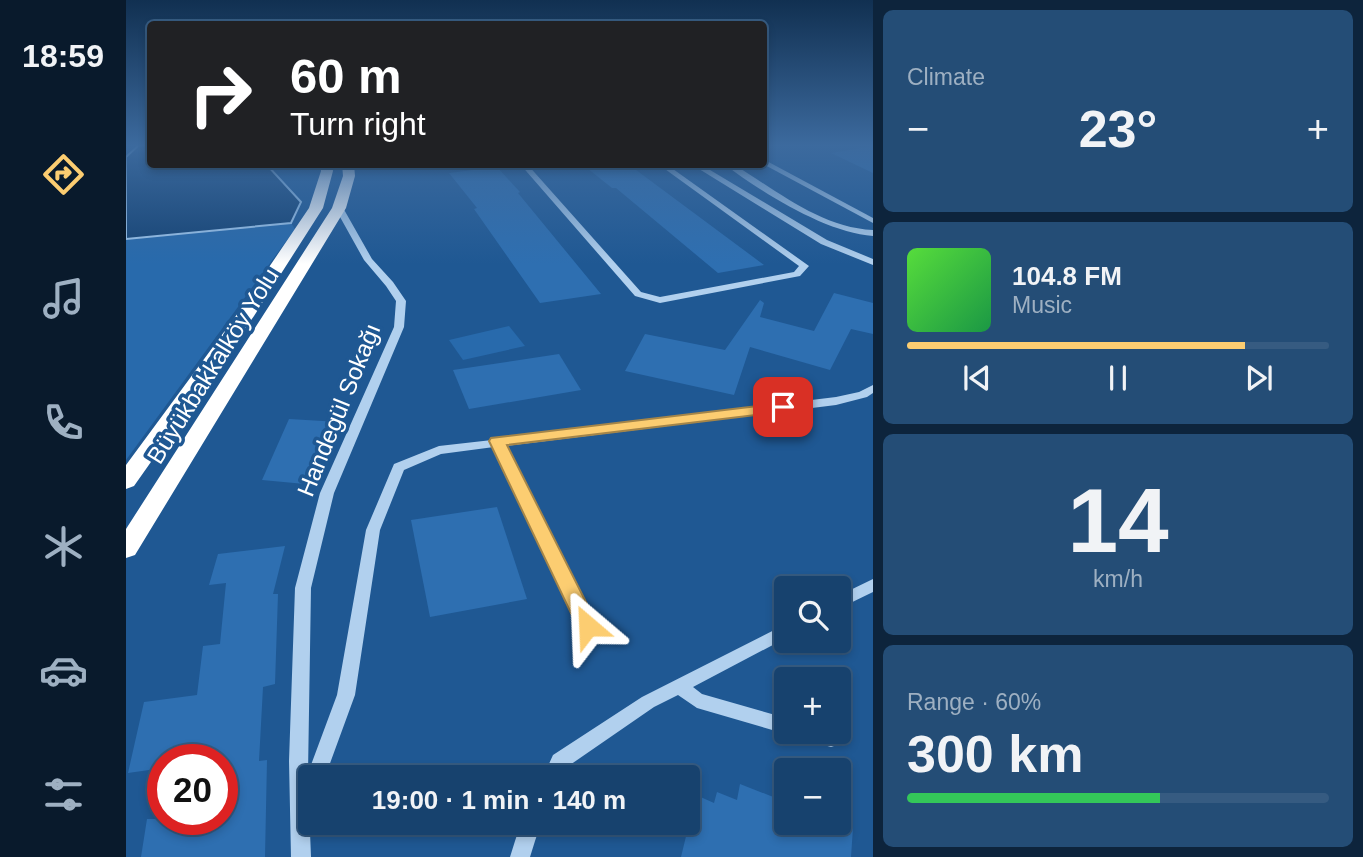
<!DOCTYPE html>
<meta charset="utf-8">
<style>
:root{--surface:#17426e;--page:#244d76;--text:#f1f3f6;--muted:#9eb0c2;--line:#365b81;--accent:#fccd71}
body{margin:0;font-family:Arial,sans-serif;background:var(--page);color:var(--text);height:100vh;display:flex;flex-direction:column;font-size:26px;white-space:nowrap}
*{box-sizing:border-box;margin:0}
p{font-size:23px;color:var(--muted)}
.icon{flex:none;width:38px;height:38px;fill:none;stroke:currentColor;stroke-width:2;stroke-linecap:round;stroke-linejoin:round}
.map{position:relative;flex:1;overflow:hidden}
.sheet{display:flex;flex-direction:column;gap:10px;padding:10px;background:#0d243c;width:490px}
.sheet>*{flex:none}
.guide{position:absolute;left:21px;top:21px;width:620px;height:147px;border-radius:7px;box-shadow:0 4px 10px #0003,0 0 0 2px var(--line);background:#202124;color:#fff;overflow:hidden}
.fabs{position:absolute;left:648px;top:576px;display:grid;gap:14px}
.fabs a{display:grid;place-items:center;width:77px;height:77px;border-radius:7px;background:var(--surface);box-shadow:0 4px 10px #0003,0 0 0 2px var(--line);font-size:35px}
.speed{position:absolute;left:21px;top:744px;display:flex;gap:14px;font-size:35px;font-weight:700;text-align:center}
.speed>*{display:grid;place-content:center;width:91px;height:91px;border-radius:50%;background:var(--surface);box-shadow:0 4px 10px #0003,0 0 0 2px var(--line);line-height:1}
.speed .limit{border:10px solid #d22;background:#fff;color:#111}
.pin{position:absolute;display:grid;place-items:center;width:60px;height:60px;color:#fff;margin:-30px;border-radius:14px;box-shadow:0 4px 10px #0006}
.me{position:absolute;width:77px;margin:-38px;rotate:334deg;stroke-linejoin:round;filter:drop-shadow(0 0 5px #0008)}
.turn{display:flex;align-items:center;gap:24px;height:147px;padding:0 28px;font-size:32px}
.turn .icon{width:91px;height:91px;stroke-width:2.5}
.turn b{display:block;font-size:49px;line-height:60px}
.big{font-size:52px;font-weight:700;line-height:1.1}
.sheet .tile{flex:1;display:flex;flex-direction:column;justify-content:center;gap:10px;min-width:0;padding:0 24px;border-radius:10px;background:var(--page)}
.sheet .dial{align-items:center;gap:0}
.dial b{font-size:91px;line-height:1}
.song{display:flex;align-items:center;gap:21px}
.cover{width:84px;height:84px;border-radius:10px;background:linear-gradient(135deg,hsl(110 70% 55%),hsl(140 70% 35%))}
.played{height:7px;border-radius:4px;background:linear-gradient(90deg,var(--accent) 80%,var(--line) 80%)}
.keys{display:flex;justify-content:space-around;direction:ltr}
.heat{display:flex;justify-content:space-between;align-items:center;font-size:38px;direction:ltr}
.charge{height:10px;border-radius:5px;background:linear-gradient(90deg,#34c759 60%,var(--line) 0)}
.trip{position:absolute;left:172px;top:765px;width:402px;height:70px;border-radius:7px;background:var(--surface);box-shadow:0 4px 10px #0003,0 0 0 2px var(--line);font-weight:700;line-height:70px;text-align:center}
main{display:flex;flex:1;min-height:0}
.dock{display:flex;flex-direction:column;width:126px;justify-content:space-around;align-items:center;background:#091a2c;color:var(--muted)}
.dock .icon{width:49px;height:49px}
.dock .active{color:var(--accent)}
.dock b{font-size:32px;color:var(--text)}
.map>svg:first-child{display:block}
.green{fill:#286aac}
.water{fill:#154272;stroke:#a5cbef;stroke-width:2}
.building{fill:#2e6fb1}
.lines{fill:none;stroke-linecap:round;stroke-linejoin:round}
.minor{fill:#b1d0ee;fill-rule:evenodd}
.highway{fill:#fff;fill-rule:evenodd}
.route{fill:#fccd71;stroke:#a48549;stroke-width:2}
.labels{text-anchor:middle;stroke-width:7;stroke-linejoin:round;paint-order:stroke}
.street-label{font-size:24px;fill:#fff;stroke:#1f5893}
</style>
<main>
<nav class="dock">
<b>18:59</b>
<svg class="icon active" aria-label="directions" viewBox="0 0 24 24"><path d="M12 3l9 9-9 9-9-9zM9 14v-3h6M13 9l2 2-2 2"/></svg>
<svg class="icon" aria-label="music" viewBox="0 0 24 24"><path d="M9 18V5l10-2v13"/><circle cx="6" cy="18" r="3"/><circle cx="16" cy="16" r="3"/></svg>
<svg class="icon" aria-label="phone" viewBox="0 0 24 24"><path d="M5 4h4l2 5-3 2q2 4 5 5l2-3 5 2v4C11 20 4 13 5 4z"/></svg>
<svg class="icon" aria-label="climate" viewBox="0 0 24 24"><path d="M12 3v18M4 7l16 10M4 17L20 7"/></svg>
<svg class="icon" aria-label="car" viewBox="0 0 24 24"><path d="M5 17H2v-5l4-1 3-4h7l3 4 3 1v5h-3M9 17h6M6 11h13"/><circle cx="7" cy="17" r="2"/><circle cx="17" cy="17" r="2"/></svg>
<svg class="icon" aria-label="filters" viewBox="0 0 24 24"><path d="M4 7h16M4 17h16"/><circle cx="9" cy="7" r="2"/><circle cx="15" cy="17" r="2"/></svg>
</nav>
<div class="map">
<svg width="747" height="857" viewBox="0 0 747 857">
<rect width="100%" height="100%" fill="#1f5893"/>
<!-- green -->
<g class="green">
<polygon points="165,223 169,229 0,460 0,239"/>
<polygon points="383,326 399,346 337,360 323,340"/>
</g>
<!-- water -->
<polygon class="water" points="14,144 24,144 24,164 141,165 175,202 165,223 0,239 0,157"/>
<!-- building -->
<g class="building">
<polygon points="747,146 747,173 705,153"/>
<polygon points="456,164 502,164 638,265 592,273 490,188 486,188"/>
<polygon points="371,167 394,192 392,193 475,294 414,303 348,209 351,208 323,173"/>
<polygon points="708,293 747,303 747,334 725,329 704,370 624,347 608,395 499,371 519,334 599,350 634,300 638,303 634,317 688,331"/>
<polygon points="433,354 455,390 343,409 327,370"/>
<polygon points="163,419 214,422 205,452 191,452 179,484 136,480"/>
<polygon points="371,507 401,599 304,617 285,520"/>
<polygon points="159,546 147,594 152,594 149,684 137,687 133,761 141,760 139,857 15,857 21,819 96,819 96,760 37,760 37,768 2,773 18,702 71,695 77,646 94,644 100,583 83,585 92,554"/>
<polygon points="614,784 660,802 660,822 714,822 727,828 725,857 555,857 570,795 588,803 591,792 611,800"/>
</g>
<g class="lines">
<!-- minor -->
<g class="minor">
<polygon points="637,159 747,218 747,223 637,164"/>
<polygon points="394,164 401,164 515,292 534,297 668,272 673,266 532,164 540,164 683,266 674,276 534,303 509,296"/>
<polygon points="565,164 574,164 701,240 747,259 747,265 695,244"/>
<path d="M598 164H607C650 190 695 228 747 230V236C700 233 635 192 598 164Z"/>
<polygon points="210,206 216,206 246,259 267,282 280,301 278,327 208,493 185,588 182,773 211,695 240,530 268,464 313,446 366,440 371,437 375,438 710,397 733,392 747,385 747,393 741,397 710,405 380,446 470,626 468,631 462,632 456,631 454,626 368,447 315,454 278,470 254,530 229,695 199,777 184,777 184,784 182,781 185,857 165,857 163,761 169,588 194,493 268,327 270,301 260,286 238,260 209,208"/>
<polygon points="747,579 747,592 712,609 712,596"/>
<polygon points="660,624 660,638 567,687 576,694 660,718 660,732 666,732 660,734 571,708 552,695 528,707 441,767 436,777 417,777 427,755 516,697"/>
<polygon points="670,732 707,732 711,733 714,739 711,745 705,747 673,738"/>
<polygon points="395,822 415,822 404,857 384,857"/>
</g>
<!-- highway -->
<g class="highway">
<polygon points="194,164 206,164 207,171 197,208 128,316 8,486 0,489 0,465 112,313 183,208 195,171"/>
<polygon points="216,164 228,164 229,176 220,208 9,555 0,558 0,529 206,208 217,176"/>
</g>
</g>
<!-- sky -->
<linearGradient id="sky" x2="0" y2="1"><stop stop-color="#113051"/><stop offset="0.55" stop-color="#3c6a9e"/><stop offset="1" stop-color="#3c6a9e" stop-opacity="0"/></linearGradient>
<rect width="747" height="264" fill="url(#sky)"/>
<!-- route -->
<polygon class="route" points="657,403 663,404 665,407 663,411 381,445 472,626 469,632 462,635 454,632 363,441 365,438"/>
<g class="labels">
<!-- street labels -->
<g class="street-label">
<text transform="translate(87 366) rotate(-58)" y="8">Büyükbakkalköy Yolu</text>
<text transform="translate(213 410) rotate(-68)" y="8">Handegül Sokağı</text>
</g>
</g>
</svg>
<div class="fabs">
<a><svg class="icon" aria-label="search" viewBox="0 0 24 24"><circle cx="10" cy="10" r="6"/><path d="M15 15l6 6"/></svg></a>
<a>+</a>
<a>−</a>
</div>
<div class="speed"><div class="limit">20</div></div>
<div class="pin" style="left:657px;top:407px;background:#d93025"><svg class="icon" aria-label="arrive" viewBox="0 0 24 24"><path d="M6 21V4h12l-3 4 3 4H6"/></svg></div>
<svg class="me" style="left:462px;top:626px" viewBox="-20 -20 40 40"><path d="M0-17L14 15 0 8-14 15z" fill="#fccd71" stroke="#fff" stroke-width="4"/></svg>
<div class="trip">19:00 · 1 min · 140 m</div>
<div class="guide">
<div class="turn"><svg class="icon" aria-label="right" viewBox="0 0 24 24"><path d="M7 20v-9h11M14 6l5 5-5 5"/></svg><div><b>60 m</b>Turn right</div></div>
</div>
</div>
<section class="sheet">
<div class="tile"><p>Climate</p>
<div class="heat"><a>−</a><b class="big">23°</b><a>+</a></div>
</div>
<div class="tile">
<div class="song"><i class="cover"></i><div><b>104.8 FM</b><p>Music</p></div></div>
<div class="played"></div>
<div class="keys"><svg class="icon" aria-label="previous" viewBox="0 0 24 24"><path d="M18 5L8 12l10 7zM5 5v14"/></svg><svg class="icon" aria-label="pause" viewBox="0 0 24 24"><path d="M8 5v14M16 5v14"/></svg><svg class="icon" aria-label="next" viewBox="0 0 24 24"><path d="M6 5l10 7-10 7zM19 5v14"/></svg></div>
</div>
<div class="tile dial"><b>14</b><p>km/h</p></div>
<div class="tile"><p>Range · 60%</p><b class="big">300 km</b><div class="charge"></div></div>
</section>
</main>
